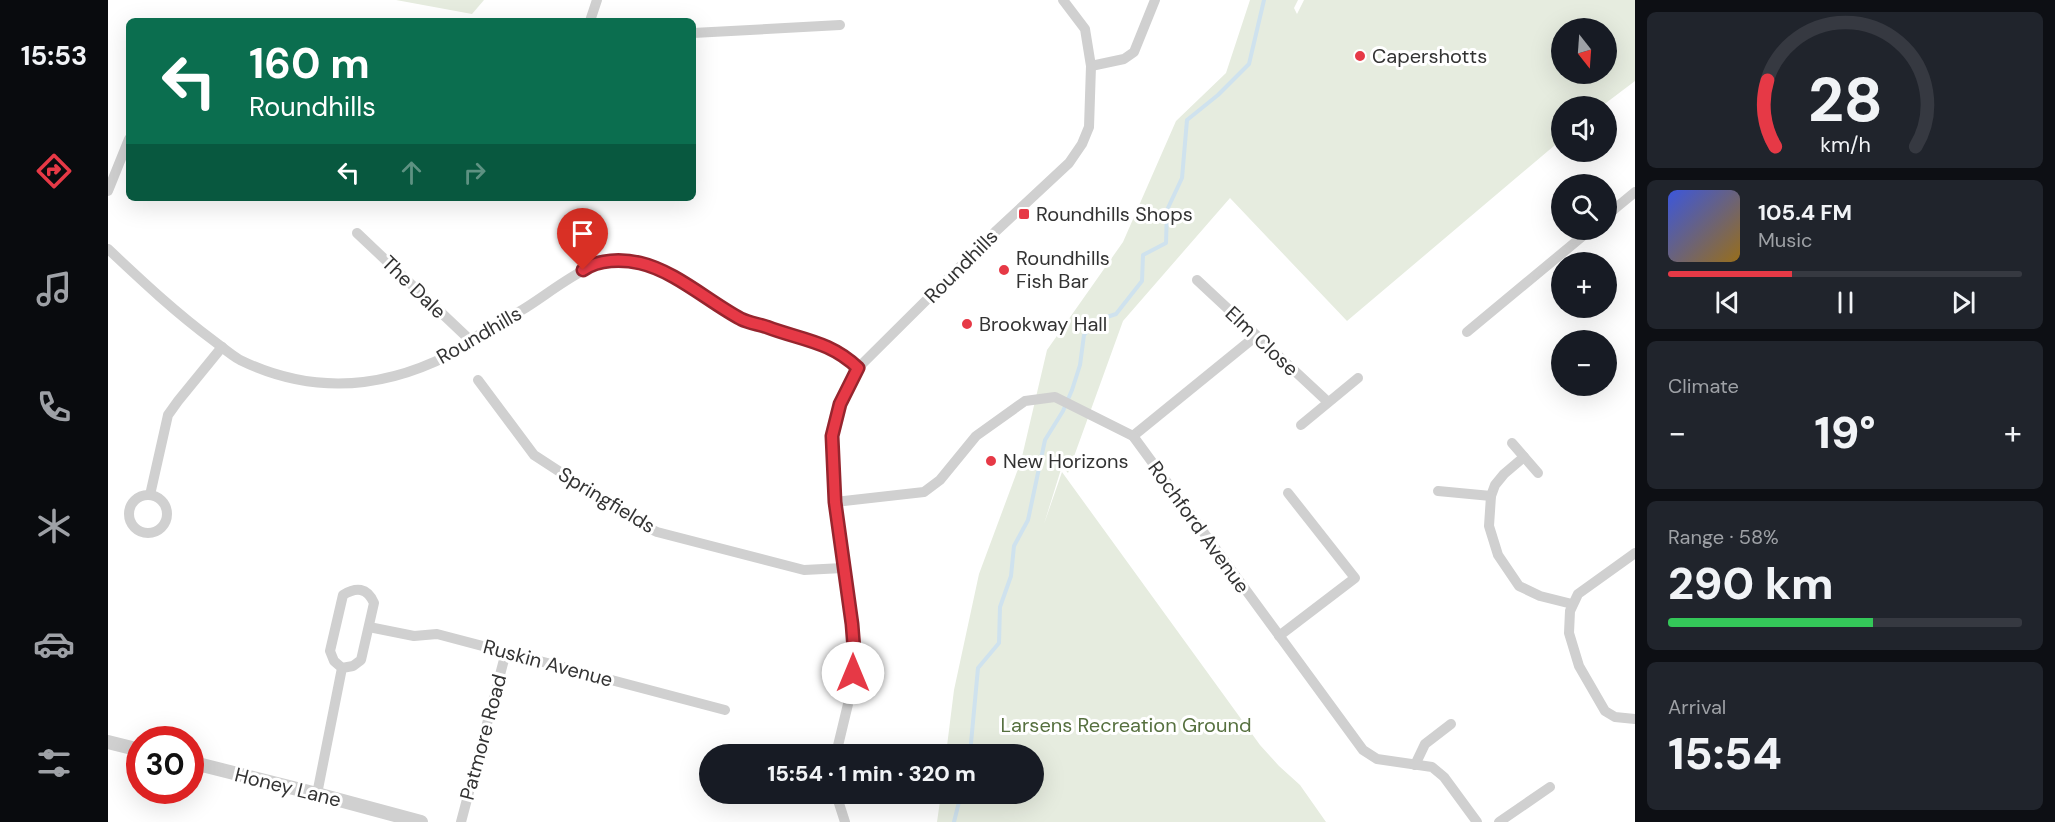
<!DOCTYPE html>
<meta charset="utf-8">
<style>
:root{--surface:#171b24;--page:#20242c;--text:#f1f3f6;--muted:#9ea1a6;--line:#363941;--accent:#e63946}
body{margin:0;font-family:"DM Sans",sans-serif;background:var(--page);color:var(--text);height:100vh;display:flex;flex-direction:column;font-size:22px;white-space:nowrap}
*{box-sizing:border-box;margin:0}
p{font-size:20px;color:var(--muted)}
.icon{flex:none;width:33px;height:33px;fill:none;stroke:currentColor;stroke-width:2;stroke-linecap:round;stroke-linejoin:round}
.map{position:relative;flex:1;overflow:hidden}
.side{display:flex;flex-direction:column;gap:12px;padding:12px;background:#0d0f14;width:420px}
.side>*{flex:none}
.hud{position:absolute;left:18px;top:18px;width:570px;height:183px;border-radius:9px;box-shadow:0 6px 24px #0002;background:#0b6e4f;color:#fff;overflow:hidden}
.needle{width:39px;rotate:163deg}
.tools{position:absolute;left:1443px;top:18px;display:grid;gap:12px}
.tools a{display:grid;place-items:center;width:66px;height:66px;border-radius:50%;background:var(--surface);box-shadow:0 6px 24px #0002;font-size:30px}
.speed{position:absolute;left:18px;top:726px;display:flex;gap:12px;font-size:30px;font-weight:700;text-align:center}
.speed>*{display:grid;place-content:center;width:78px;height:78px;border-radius:50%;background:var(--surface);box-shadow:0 6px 24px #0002;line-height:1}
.speed .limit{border:9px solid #d22;background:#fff;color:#111}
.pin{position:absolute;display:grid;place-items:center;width:51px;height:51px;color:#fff;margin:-62px -26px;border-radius:50% 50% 50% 0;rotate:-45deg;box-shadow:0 0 6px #0007}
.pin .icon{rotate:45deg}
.me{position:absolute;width:66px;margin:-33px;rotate:0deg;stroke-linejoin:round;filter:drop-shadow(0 0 4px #0008)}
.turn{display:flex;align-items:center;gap:21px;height:126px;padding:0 24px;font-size:27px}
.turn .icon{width:78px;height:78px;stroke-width:2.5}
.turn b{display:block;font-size:42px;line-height:51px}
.lanes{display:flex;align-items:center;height:57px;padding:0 24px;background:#0003;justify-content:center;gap:30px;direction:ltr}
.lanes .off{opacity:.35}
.big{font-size:45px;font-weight:800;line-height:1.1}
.side .card{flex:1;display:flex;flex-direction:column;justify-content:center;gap:9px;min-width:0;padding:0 21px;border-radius:9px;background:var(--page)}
.side .dial{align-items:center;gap:0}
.dial svg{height:156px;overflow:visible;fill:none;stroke:var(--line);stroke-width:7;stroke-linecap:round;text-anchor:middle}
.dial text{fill:var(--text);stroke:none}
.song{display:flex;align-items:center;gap:18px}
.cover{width:72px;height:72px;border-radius:9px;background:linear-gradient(135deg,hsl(230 70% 55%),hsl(40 70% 35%))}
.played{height:6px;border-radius:3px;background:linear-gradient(90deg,var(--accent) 35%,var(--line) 35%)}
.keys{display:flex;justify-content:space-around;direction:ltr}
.heat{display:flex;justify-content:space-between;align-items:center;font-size:33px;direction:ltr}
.charge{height:9px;border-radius:4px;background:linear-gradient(90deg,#34c759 58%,var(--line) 0)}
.trip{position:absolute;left:591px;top:744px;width:345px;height:60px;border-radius:30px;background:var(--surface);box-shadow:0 6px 24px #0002;font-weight:800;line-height:60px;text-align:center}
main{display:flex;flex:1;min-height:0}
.tabs{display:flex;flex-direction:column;width:108px;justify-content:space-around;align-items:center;background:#090b0e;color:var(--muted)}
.tabs .icon{width:42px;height:42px}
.tabs .selected{color:var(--accent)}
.tabs b{font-size:27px;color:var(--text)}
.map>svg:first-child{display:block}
.green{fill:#e6ecdf;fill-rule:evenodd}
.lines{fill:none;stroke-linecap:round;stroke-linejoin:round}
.stream{stroke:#cfe2ee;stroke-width:4}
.minor{stroke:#d0d0d0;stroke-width:10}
.tertiary{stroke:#d0d0d0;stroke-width:14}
.route-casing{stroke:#96252e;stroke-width:15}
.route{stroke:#e63946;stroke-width:10}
.poi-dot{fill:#e63946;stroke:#fff;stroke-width:2}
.labels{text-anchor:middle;stroke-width:6;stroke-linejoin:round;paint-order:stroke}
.poi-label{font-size:20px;fill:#333;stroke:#fff;text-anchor:start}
.street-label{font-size:20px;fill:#333;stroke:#fff}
.park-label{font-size:20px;fill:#56703f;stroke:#fff}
</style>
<main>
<nav class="tabs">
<b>15:53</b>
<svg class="icon selected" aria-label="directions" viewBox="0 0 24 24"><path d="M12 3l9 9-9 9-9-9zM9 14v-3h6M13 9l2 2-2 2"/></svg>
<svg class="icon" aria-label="music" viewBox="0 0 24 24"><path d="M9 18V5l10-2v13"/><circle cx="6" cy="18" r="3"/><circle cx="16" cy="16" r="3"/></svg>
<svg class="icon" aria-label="phone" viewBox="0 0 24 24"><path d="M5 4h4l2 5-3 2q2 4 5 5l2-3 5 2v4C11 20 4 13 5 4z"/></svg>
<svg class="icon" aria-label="climate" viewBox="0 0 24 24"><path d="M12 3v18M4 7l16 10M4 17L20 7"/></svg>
<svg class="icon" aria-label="car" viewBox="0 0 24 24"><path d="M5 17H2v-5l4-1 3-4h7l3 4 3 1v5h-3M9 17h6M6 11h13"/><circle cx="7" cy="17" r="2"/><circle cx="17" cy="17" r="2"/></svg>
<svg class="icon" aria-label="filters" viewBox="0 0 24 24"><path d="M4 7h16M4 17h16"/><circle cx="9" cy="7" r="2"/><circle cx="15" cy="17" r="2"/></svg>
</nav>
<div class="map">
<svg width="1527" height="822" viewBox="0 0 1527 822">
<rect width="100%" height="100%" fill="#fff"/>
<!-- green -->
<g class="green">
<polygon points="288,0 376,0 364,14"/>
<path d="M1142 0H1190L1186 8 1189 14 1196 0H1527V81L1494 106H1454L1453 140 1239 321 1122 198 1015 321 960 473 954 466 936 524 954 472 1152 745 1171 766 1192 785 1218 822H829L833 794H926V754H838L846 690 871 574 913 461 939 350 1015 242 1068 121 1118 73ZM1454 28H1498V74H1454Z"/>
</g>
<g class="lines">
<!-- stream -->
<g class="stream">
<polyline points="862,754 870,668 891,643 892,607 903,576 906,546 920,520 937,440 955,411 964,390 972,365 976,335 990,320 1008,314 1034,281 1035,255 1058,243 1059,210 1074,178 1079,120 1110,95 1141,64 1156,0"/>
<polyline points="846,822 853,794"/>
</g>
<!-- minor -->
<g class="minor">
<polyline points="482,21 489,0"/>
<polyline points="585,33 732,25"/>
<polyline points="983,66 1016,59 1026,52 1047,0"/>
<polyline points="0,191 21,139"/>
<polyline points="1498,216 1527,192"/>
<polyline points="249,233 362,340"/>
<path d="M0 249C34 281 68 313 106 341 114 347 123 355 132 360 202 394 272 390 341 355 349 351 355 344 363 340 379 329 397 320 414 310 441 294 478 261 509 260 556 259 594 301 634 320 675 338 715 335 750 368"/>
<polyline points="1089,280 1220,402"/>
<polyline points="1359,332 1482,230"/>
<polyline points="370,380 426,455 532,524 549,532 696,570 735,568"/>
<polyline points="1193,425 1250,378"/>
<polyline points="1025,436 1148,336"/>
<polyline points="1404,443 1430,473"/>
<polyline points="1416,457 1396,474 1387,485 1383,496 1381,526 1390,555 1411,586 1432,596 1464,604"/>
<polyline points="1330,491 1383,496"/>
<polyline points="42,495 60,415 70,401 114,347"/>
<circle cx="40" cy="514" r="19"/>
<polyline points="727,502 816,492 832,480 868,436 917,401 947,397 1025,436 1255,750 1269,759 1324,767 1336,777 1369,822"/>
<polyline points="1527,553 1470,594 1462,611 1461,633 1471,666 1497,711 1507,717 1527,719"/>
<polyline points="261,627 306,636 329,634 617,710"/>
<polyline points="1171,636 1247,578 1180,493"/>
<polyline points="728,754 741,700 747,662 744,624 727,502 724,436 732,403 750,368 887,232 961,163 974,144 981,127 983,66 977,29 955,0"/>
<polyline points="1307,765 1317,744 1343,724"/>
<path d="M209 794 234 668 226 661 222 651 235 595C248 587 259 587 266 603L253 660 245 666 234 668"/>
<polyline points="728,794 737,822"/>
<polyline points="353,822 398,652"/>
<polyline points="1391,822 1442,787"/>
</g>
<!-- tertiary -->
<g class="tertiary">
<polyline points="0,742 32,750"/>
<polyline points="82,762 209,794 313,822"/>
</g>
</g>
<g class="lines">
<!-- route casing -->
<g class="route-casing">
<path id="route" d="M475 270C491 259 514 259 532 263 567 271 601 302 633 319 641 323 650 324 659 327 693 340 722 341 750 368L732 404 724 436 727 502 744 624 747 662 745 673"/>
</g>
<!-- route -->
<use href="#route" class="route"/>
</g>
<!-- markers -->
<g class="poi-dot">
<circle cx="1252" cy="56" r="6"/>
<rect x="910" y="208" width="12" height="12" rx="3"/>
<circle cx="896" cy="270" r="6"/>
<circle cx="859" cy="324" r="6"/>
<circle cx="883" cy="461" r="6"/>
</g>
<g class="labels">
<!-- poi labels -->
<g class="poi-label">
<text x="1264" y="63">Capershotts</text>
<text x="928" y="221">Roundhills Shops</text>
<text x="908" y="265">Roundhills<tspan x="908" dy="23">Fish Bar</tspan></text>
<text x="871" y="331">Brookway Hall</text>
<text x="895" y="468">New Horizons</text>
</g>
<!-- street labels -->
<g class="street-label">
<text transform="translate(853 266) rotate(-45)" y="7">Roundhills</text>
<text transform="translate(306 287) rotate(44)" y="7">The Dale</text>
<text transform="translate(371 335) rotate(-30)" y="7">Roundhills</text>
<text transform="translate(1154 341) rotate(43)" y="7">Elm Close</text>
<text transform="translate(499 500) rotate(31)" y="7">Springfields</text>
<text transform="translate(1091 527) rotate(54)" y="7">Rochford Avenue</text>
<text transform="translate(440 663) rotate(15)" y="7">Ruskin Avenue</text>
<text transform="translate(375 737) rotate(-75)" y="7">Patmore Road</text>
<text transform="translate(180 787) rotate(14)" y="7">Honey Lane</text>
</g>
<!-- park labels -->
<g class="park-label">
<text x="1018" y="732">Larsens Recreation Ground</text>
</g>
</g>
</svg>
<div class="tools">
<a><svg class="needle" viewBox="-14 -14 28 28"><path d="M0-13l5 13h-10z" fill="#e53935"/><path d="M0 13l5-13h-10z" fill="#9ea1a6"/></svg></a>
<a><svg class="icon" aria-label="sound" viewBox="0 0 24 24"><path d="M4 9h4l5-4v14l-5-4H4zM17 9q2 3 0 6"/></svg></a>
<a><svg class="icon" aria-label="search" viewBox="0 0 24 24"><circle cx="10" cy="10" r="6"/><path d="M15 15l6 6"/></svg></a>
<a>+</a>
<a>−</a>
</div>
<div class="speed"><div class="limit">30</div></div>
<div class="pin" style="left:475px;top:270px;background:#d93025"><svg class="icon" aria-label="arrive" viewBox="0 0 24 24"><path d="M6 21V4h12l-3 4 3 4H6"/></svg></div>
<svg class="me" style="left:745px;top:673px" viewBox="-20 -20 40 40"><circle r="19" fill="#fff"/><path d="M0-13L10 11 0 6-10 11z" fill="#e63946"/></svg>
<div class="trip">15:54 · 1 min · 320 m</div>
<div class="hud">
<div class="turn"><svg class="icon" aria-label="left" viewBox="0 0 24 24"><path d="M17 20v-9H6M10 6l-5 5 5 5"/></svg><div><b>160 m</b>Roundhills</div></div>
<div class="lanes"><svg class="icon" aria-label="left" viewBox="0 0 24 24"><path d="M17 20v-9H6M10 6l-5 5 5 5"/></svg><svg class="icon off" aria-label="ahead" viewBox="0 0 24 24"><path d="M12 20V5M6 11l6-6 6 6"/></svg><svg class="icon off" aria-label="right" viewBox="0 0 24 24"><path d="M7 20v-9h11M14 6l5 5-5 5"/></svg></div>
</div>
</div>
<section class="side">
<div class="card dial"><svg viewBox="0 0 100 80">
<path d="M14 69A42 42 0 1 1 86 69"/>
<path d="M14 69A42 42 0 0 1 10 35" stroke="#e63946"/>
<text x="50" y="56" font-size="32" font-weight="700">28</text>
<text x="50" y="72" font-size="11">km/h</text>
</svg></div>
<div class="card">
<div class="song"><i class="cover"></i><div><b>105.4 FM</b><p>Music</p></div></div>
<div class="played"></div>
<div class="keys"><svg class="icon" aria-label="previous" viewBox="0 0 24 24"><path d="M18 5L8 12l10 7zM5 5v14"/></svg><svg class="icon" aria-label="pause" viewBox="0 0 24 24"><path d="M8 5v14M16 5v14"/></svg><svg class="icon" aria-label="next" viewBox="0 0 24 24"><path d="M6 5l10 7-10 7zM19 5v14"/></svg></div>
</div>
<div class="card"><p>Climate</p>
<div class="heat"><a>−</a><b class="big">19°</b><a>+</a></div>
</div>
<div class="card"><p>Range · 58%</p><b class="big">290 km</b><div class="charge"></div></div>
<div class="card"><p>Arrival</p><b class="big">15:54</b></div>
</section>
</main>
